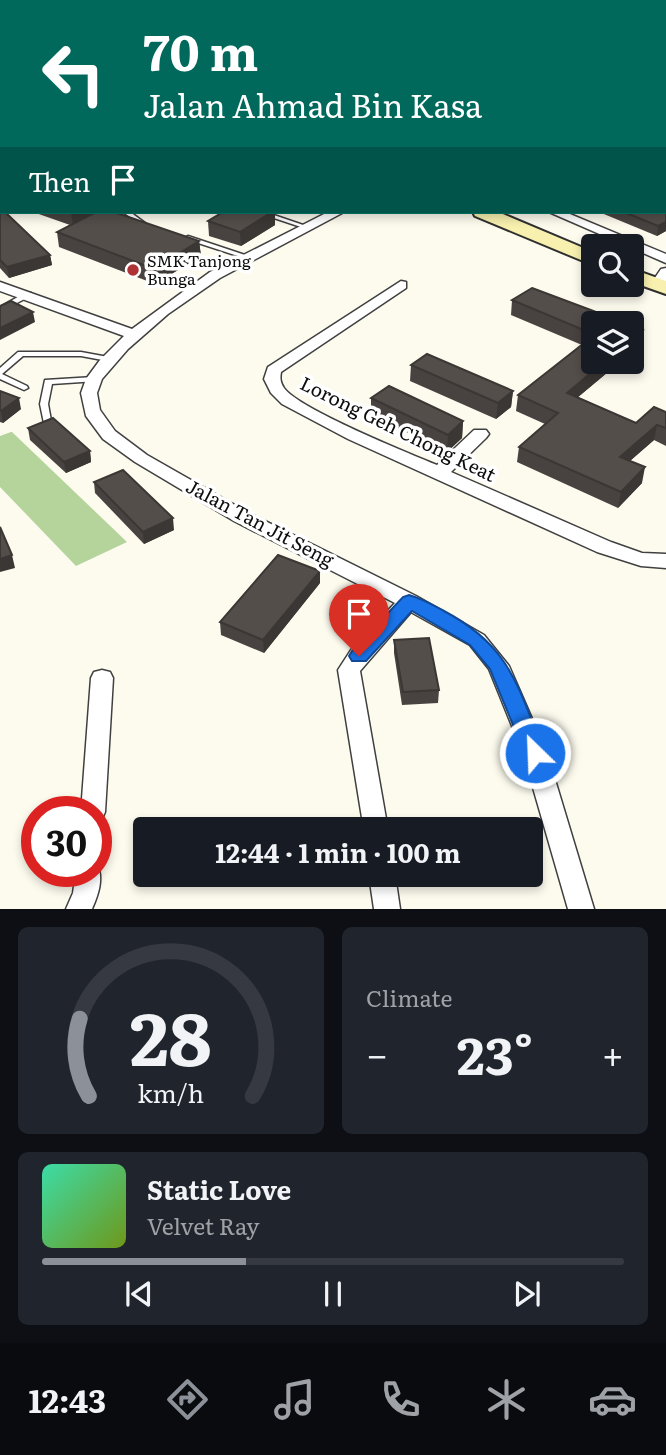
<!DOCTYPE html>
<meta charset="utf-8">
<style>
:root{--surface:#171b24;--page:#20242c;--text:#f1f3f6;--muted:#9ea1a6;--line:#363941;--accent:#8c9099}
body{margin:0;font-family:Literata,serif;background:var(--page);color:var(--text);height:100vh;display:flex;flex-direction:column;font-size:26px;white-space:nowrap}
*{box-sizing:border-box;margin:0}
p{font-size:23px;color:var(--muted)}
.icon{flex:none;width:38px;height:38px;fill:none;stroke:currentColor;stroke-width:2;stroke-linecap:round;stroke-linejoin:round}
.map{position:relative;height:909px;overflow:hidden}
.side{display:flex;flex-direction:column;gap:18px;padding:18px;background:#0d0f14;flex:1}
.side>*{flex:none}
.guide{position:absolute;left:0px;top:0px;width:667px;height:214px;box-shadow:0 4px 10px #0003;background:#00695c;color:#fff;overflow:hidden}
.fabs{position:absolute;left:581px;top:234px;display:grid;gap:14px}
.fabs a{display:grid;place-items:center;width:63px;height:63px;border-radius:7px;background:var(--surface);box-shadow:0 4px 10px #0003;font-size:35px}
.speed{position:absolute;left:21px;top:796px;display:flex;gap:14px;font-size:35px;font-weight:700;text-align:center}
.speed>*{display:grid;place-content:center;width:91px;height:91px;border-radius:50%;background:var(--surface);box-shadow:0 4px 10px #0003;line-height:1}
.speed .limit{border:10px solid #d22;background:#fff;color:#111}
.pin{position:absolute;display:grid;place-items:center;width:60px;height:60px;color:#fff;margin:-72px -30px;border-radius:50% 50% 50% 0;rotate:-45deg;box-shadow:0 0 7px #0007}
.pin .icon{rotate:45deg}
.me{position:absolute;width:77px;margin:-38px;rotate:336deg;stroke-linejoin:round;filter:drop-shadow(0 0 5px #0008)}
.turn{display:flex;align-items:center;gap:24px;height:147px;padding:0 28px;font-size:32px}
.turn .icon{width:91px;height:91px;stroke-width:2.5}
.turn b{display:block;font-size:49px;line-height:60px}
.then{display:flex;align-items:center;height:66px;padding:0 28px;background:#0003;gap:14px;font-size:26px}
.big{font-size:52px;font-weight:700;line-height:1.1}
.side .tile{flex:1;display:flex;flex-direction:column;justify-content:center;gap:10px;min-width:0;padding:0 24px;border-radius:10px;background:var(--page)}
.side .dial{align-items:center;gap:0}
.dial svg{height:182px;overflow:visible;fill:none;stroke:var(--line);stroke-width:7;stroke-linecap:round;text-anchor:middle}
.dial text{fill:var(--text);stroke:none}
.song{display:flex;align-items:center;gap:21px}
.cover{width:84px;height:84px;border-radius:10px;background:linear-gradient(135deg,hsl(160 70% 55%),hsl(80 70% 35%))}
.played{height:7px;border-radius:4px;background:linear-gradient(90deg,var(--accent) 35%,var(--line) 35%)}
.keys{display:flex;justify-content:space-around;direction:ltr}
.heat{display:flex;justify-content:space-between;align-items:center;font-size:38px;direction:ltr}
.side .tiles{flex:1;display:grid;gap:18px;grid-template-columns:1fr 1fr}
.tile:last-child{grid-column:span 2}
.trip{position:absolute;left:133px;top:817px;width:410px;height:70px;border-radius:7px;background:var(--surface);box-shadow:0 4px 10px #0003;font-weight:700;line-height:70px;text-align:center}
.tabs{display:flex;height:112px;justify-content:space-around;align-items:center;background:#090b0e;color:var(--muted)}
.tabs .icon{width:49px;height:49px}
.tabs .on{color:var(--accent)}
.tabs b{font-size:32px;color:var(--text)}
.map>svg:first-child{display:block}
.forest{fill:#b4d49c}
.lines{fill:none;stroke-linecap:round;stroke-linejoin:round}
.service-casing{stroke:#404040;stroke-width:3}
.minor-casing{stroke:#404040;stroke-width:3}
.secondary-casing{stroke:#2f2f2f;stroke-width:4}
.path{stroke:#2f2f2f;stroke-width:2;stroke-dasharray:4.5 2;stroke-linecap:butt}
.service{fill:#fff;fill-rule:evenodd}
.minor{fill:#fff;fill-rule:evenodd}
.secondary{fill:#f7f0af;fill-rule:evenodd}
.wall{fill:#484340}
.shaded-wall{fill:#3b3734}
.building{fill:#544e4a;stroke:#3b3734;stroke-width:2}
.route{fill:#1a73e8;stroke:#114b97;stroke-width:2}
.poi-dot{fill:#af3236;stroke:#fff;stroke-width:2.5}
.labels{text-anchor:middle;stroke-width:7;stroke-linejoin:round;paint-order:stroke}
.far-poi-label{font-size:16px;fill:#0d0d0d;stroke:#fff;text-anchor:start}
.street-label{font-size:19px;fill:#0d0d0d;stroke:#fff}
</style>
<div class="map">
<svg width="666" height="909" viewBox="0 0 666 909">
<rect width="100%" height="100%" fill="#fdfbee"/>
<!-- forest -->
<g class="forest">
<polygon points="0,0 280,0 2,2 2,132"/>
<polygon points="305,0 627,0 304,2"/>
<polygon points="11,432 12,432 127,542 76,566 0,487 0,436"/>
</g>
<g class="lines">
<!-- service casing -->
<g class="service-casing">
<g id="service">
<polygon points="123,212 130,212 145,223 144,224 140,224"/>
<polygon points="256,212 265,212 309,227 306,229 304,228"/>
<polygon points="188,236 248,256 249,257 246,259 244,258 186,239 186,237"/>
<polygon points="25,293 31,293 32,295 0,312 0,307"/>
<polygon points="18,352 81,352 108,357 112,359 108,361 81,356 23,356 2,374 27,386 28,388 24,390 0,379 0,368"/>
<polygon points="94,377 98,379 97,381 52,384 48,404 52,426 48,429 45,428 40,404 45,380"/>
</g>
</g>
<!-- minor casing -->
<g class="minor-casing">
<g id="minor">
<polygon points="657,0 666,0 666,1 656,2"/>
<polygon points="666,97 666,104 665,104 665,97"/>
<polygon points="328,212 344,212 220,278 168,314 128,349 102,379 97,393 100,410 115,431 147,455 247,512 416,596 484,635 509,666 547,753 594,909 568,909 523,753 489,669 470,645 411,612 360,671 388,830 364,830 338,670 351,650 395,603 234,521 135,462 103,439 86,416 81,393 86,379 100,360 124,336 0,291 0,282 132,329 210,272"/>
<polygon points="549,212 565,212 666,254 666,263"/>
<polygon points="666,268 666,282 662,288 652,288 650,285 661,269"/>
<path d="M401 281 406 282V288L281 372C280 378 280 382 284 388 299 409 408 453 437 465L474 430H486L489 434 486 438 451 472 611 542 642 553 666 554V568L641 566 597 552 348 439 282 404 271 393 264 379 268 367Z"/>
<polygon points="102,670 110,672 113,678 105,812 102,819 96,821 96,812 81,812 91,678 94,672"/>
<path d="M97 864C104 879 98 895 92 909H66L73 893 76 872H96Z"/>
<polygon points="369,875 395,875 400,909 374,909"/>
</g>
</g>
<!-- secondary casing -->
<g class="secondary-casing">
<g id="secondary">
<polygon points="282,0 296,0 281,2"/>
<polygon points="473,212 498,212 593,252 593,265 475,216"/>
<polygon points="632,269 666,281 666,294 632,282"/>
</g>
</g>
<!-- path -->
<polyline class="path" points="638,0 646,2"/>
<!-- service -->
<use href="#service" class="service"/>
<!-- minor -->
<use href="#minor" class="minor"/>
<!-- secondary -->
<use href="#secondary" class="secondary"/>
</g>
<!-- wall -->
<g class="wall">
<polygon points="0,207 50,255 52,265 9,278 0,268"/>
<polygon points="33,212 114,212 199,241 201,256 155,284 59,247 57,232 70,225"/>
<polygon points="599,212 665,212 666,231 657,236"/>
<polygon points="208,221 275,225 241,246 209,236"/>
<polygon points="512,300 593,324 593,362 620,362 578,397 636,423 666,412 666,446 654,440 630,461 642,483 618,508 517,462 519,447 545,424 516,411 518,395 582,345 511,315"/>
<polygon points="411,365 513,391 511,407 496,419 410,381"/>
<polygon points="0,391 21,409 3,423 0,422"/>
<polygon points="371,398 463,421 462,438 447,452 371,415"/>
<polygon points="28,428 90,451 91,462 66,473 30,440"/>
<polygon points="94,482 174,530 144,544 95,493"/>
<polygon points="320,583 264,653 221,635 220,622"/>
<polygon points="394,640 439,690 438,703 402,705 394,653"/>
</g>
<!-- shaded-wall -->
<g class="shaded-wall">
<polygon points="71,212 100,212 73,226"/>
<polygon points="272,212 275,212 275,225 241,246 240,232"/>
<polygon points="666,222 666,231 657,236 658,226"/>
<polygon points="199,241 201,256 155,284 154,269"/>
<polygon points="50,255 52,265 9,278 7,267"/>
<polygon points="33,312 35,322 0,340 0,328"/>
<polygon points="643,330 641,345 632,352 632,339"/>
<polygon points="604,362 620,362 565,408 567,393"/>
<polygon points="513,391 511,407 496,419 498,403"/>
<polygon points="19,398 21,409 3,423 1,411"/>
<polygon points="463,421 462,438 447,452 448,435"/>
<polygon points="657,425 654,440 617,472 620,457"/>
<polygon points="90,451 91,462 66,473 64,462"/>
<polygon points="645,467 642,483 618,508 621,492"/>
<polygon points="173,518 174,530 144,544 143,532"/>
<polygon points="12,555 15,568 0,572 0,559"/>
<polygon points="320,571 320,583 264,653 263,640"/>
</g>
<!-- building -->
<g class="building">
<polygon points="666,9 666,45 665,45 665,10"/>
<polygon points="665,51 666,51 666,70 665,71"/>
<polygon points="666,113 666,136 665,136 665,114"/>
<polygon points="665,155 666,155 666,222 658,226 624,212 665,212"/>
<polygon points="0,207 2,209 2,212 5,212 50,255 7,267 0,260"/>
<polygon points="96,212 114,212 199,241 154,269 57,232"/>
<polygon points="223,212 272,212 240,232 208,221"/>
<polygon points="532,288 628,324 593,324 593,334 512,300"/>
<polygon points="11,301 33,312 0,328 0,306"/>
<polygon points="632,325 643,330 632,339"/>
<polygon points="593,336 593,362 604,362 567,393 636,423 654,407 666,412 666,428 657,425 620,457 645,467 621,492 519,447 558,413 518,395"/>
<polygon points="427,354 513,391 498,403 411,365"/>
<polygon points="389,386 463,421 448,435 371,398"/>
<polygon points="0,391 19,398 1,411 0,411"/>
<polygon points="53,418 90,451 64,462 28,428"/>
<polygon points="123,470 173,518 143,532 94,482"/>
<polygon points="0,527 12,555 0,559"/>
<polygon points="278,555 320,571 263,640 220,622"/>
<polygon points="429,638 439,690 403,692 394,640"/>
</g>
<!-- route -->
<path class="route" d="M409 595C421 598 433 605 444 611 512 647 517 687 545 753L542 759 535 761 527 759 490 669 470 645 412 611 366 661H352L349 656 352 651 403 597Z"/>
<!-- markers -->
<circle class="poi-dot" cx="133" cy="270" r="7"/>
<g class="labels">
<!-- far-poi labels -->
<g class="far-poi-label">
<text x="147" y="267">SMK Tanjong<tspan x="147" dy="18">Bunga</tspan></text>
</g>
<!-- street labels -->
<g class="street-label">
<text transform="translate(398 429) rotate(26)" y="7">Lorong Geh Chong Keat</text>
<text transform="translate(260 523) rotate(28)" y="7">Jalan Tan Jit Seng</text>
</g>
</g>
</svg>
<div class="fabs">
<a><svg class="icon" aria-label="search" viewBox="0 0 24 24"><circle cx="10" cy="10" r="6"/><path d="M15 15l6 6"/></svg></a>
<a><svg class="icon" aria-label="layers" viewBox="0 0 24 24"><path d="M12 4l9 5-9 5-9-5zM3 14l9 5 9-5"/></svg></a>
</div>
<div class="speed"><div class="limit">30</div></div>
<div class="pin" style="left:359px;top:656px;background:#d93025"><svg class="icon" aria-label="arrive" viewBox="0 0 24 24"><path d="M6 21V4h12l-3 4 3 4H6"/></svg></div>
<svg class="me" style="left:535px;top:753px" viewBox="-20 -20 40 40"><circle r="17" fill="#1a73e8" stroke="#fff" stroke-width="3"/><path d="M0-11L8 9 0 5-8 9z" fill="#fff"/></svg>
<div class="trip">12:44 · 1 min · 100 m</div>
<div class="guide">
<div class="turn"><svg class="icon" aria-label="left" viewBox="0 0 24 24"><path d="M17 20v-9H6M10 6l-5 5 5 5"/></svg><div><b>70 m</b>Jalan Ahmad Bin Kasa</div></div>
<div class="then">Then<svg class="icon" aria-label="arrive" viewBox="0 0 24 24"><path d="M6 21V4h12l-3 4 3 4H6"/></svg></div>
</div>
</div>
<section class="side">
<div class="tiles">
<div class="tile dial"><svg viewBox="0 0 100 80">
<path d="M14 69A42 42 0 1 1 86 69"/>
<path d="M14 69A42 42 0 0 1 10 35" stroke="#8c9099"/>
<text x="50" y="56" font-size="32" font-weight="700">28</text>
<text x="50" y="72" font-size="11">km/h</text>
</svg></div>
<div class="tile"><p>Climate</p>
<div class="heat"><a>−</a><b class="big">23°</b><a>+</a></div>
</div>
<div class="tile">
<div class="song"><i class="cover"></i><div><b>Static Love</b><p>Velvet Ray</p></div></div>
<div class="played"></div>
<div class="keys"><svg class="icon" aria-label="previous" viewBox="0 0 24 24"><path d="M18 5L8 12l10 7zM5 5v14"/></svg><svg class="icon" aria-label="pause" viewBox="0 0 24 24"><path d="M8 5v14M16 5v14"/></svg><svg class="icon" aria-label="next" viewBox="0 0 24 24"><path d="M6 5l10 7-10 7zM19 5v14"/></svg></div>
</div>
</div>
</section>
<nav class="tabs">
<b>12:43</b>
<svg class="icon on" aria-label="directions" viewBox="0 0 24 24"><path d="M12 3l9 9-9 9-9-9zM9 14v-3h6M13 9l2 2-2 2"/></svg>
<svg class="icon" aria-label="music" viewBox="0 0 24 24"><path d="M9 18V5l10-2v13"/><circle cx="6" cy="18" r="3"/><circle cx="16" cy="16" r="3"/></svg>
<svg class="icon" aria-label="phone" viewBox="0 0 24 24"><path d="M5 4h4l2 5-3 2q2 4 5 5l2-3 5 2v4C11 20 4 13 5 4z"/></svg>
<svg class="icon" aria-label="climate" viewBox="0 0 24 24"><path d="M12 3v18M4 7l16 10M4 17L20 7"/></svg>
<svg class="icon" aria-label="car" viewBox="0 0 24 24"><path d="M5 17H2v-5l4-1 3-4h7l3 4 3 1v5h-3M9 17h6M6 11h13"/><circle cx="7" cy="17" r="2"/><circle cx="17" cy="17" r="2"/></svg>
</nav>
